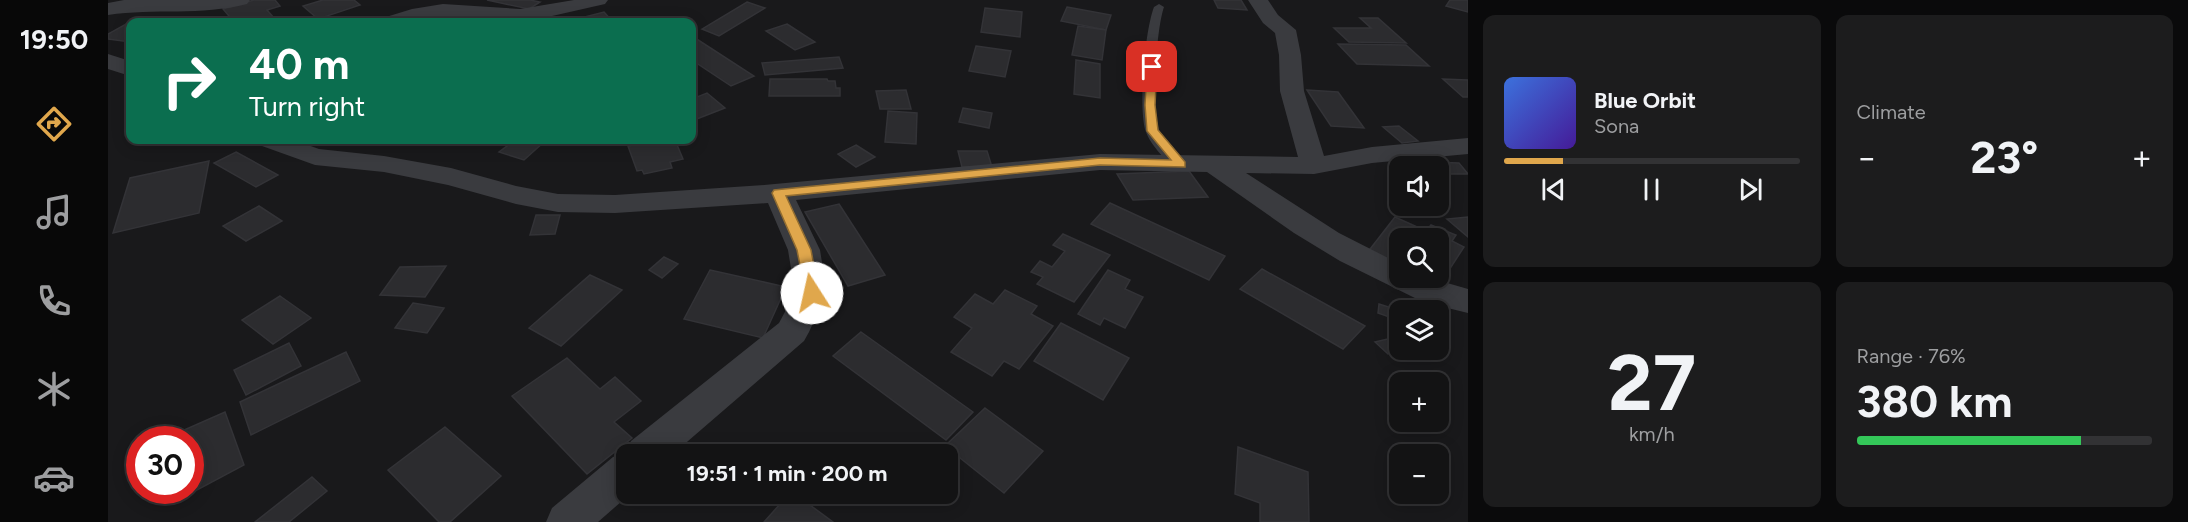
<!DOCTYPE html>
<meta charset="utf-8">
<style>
:root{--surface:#131314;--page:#1c1c1d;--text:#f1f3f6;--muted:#9d9ea0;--line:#323234;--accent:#e0a74c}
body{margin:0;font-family:Figtree,sans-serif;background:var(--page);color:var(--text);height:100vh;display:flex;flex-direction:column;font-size:22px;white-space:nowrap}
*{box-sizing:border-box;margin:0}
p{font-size:20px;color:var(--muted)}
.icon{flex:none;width:33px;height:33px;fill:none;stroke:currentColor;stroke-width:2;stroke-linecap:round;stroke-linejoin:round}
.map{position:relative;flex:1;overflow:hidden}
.sheet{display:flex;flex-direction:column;gap:15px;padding:15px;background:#0a0a0b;width:720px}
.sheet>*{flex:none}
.hud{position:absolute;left:18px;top:18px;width:570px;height:126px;border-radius:12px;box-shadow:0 3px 15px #0003,0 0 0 2px var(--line);background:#0b6e4f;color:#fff;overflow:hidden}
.controls{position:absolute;left:1281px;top:156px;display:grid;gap:12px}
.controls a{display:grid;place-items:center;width:60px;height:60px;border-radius:12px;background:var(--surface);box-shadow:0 3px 15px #0003,0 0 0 2px var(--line);font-size:30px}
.speed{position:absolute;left:18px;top:426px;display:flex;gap:12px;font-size:30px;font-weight:700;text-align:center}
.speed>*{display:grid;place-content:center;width:78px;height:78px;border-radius:50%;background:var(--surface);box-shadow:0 3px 15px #0003,0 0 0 2px var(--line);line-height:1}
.speed .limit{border:9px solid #d22;background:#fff;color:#111}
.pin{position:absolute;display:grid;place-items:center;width:51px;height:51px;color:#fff;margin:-26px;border-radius:12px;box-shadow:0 3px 9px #0006}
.me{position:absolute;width:66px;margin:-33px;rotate:350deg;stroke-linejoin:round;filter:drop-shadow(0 0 4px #0008)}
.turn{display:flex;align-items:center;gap:21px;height:126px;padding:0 24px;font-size:27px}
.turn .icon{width:78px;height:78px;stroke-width:2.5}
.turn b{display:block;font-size:42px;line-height:51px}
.big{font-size:45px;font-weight:700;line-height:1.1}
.sheet .card{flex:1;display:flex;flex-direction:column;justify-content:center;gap:9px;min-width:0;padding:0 21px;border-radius:12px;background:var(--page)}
.sheet .dial{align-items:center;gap:0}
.dial b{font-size:78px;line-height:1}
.song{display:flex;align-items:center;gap:18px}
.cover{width:72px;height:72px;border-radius:9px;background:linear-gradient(135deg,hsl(220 70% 55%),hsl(260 70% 35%))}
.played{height:6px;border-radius:3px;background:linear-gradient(90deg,var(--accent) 20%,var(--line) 20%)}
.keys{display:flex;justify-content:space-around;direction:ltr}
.heat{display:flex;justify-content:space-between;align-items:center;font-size:33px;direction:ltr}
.charge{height:9px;border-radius:4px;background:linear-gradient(90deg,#34c759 76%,var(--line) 0)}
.sheet .tiles{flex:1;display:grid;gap:15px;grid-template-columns:repeat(2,1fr)}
.trip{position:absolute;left:508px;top:444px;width:342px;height:60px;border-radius:12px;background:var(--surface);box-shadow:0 3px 15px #0003,0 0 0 2px var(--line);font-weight:700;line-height:60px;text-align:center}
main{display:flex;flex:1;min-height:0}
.tabs{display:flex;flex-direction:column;width:108px;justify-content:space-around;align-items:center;background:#080808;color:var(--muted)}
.tabs .icon{width:42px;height:42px}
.tabs .selected{color:var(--accent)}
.tabs b{font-size:27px;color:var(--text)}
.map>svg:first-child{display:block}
.building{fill:#2c2c2f;stroke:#333337;stroke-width:1.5}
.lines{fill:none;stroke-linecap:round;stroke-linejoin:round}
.service{fill:#3a3b3f;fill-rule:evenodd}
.minor{fill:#3a3b3f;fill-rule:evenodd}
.route{fill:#e0a74c;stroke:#926d31;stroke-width:1.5}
</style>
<main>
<nav class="tabs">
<b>19:50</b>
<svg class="icon selected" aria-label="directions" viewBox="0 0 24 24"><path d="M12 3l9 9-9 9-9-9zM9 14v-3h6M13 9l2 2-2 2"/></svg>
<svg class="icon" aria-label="music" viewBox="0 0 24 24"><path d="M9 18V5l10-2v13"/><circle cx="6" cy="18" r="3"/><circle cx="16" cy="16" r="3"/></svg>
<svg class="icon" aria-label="phone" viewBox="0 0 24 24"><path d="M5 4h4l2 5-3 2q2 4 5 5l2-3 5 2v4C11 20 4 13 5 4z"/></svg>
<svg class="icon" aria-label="climate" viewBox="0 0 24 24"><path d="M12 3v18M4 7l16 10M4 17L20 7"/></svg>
<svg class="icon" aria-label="car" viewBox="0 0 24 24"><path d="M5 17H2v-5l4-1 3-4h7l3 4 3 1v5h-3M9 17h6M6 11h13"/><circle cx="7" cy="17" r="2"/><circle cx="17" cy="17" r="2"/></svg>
</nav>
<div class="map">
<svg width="1360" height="522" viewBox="0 0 1360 522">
<rect width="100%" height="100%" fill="#19191b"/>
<!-- building -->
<g class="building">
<polygon points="146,0 167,0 172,6 159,10 167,19 155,22 126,22 115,9"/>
<polygon points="215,0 246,0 252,5 210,19 195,6"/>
<polygon points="379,0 422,0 432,2 421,9"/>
<polygon points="1106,0 1133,0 1139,10 1110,8"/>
<polygon points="1342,0 1360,0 1360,12 1338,6"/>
<polygon points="639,2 657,8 611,36 594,29"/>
<polygon points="959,7 1003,15 998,30 953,21"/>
<polygon points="877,8 914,12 912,37 873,32"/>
<polygon points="496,12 505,22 461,21"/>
<polygon points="29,18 53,18 47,22 22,22 22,42 0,39 0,34"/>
<polygon points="1252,18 1270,18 1298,43 1241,42 1226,28 1263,28"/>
<polygon points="679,24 707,42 687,50 658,31"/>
<polygon points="970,26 998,30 994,60 964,55"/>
<polygon points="584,36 646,76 623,86 584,60"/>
<polygon points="1230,44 1298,45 1321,66 1249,64"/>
<polygon points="868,46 903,51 897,77 861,71"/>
<polygon points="731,57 735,68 657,75 654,63"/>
<polygon points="968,60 992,64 992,98 966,94"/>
<polygon points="662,79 719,79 720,81 727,81 728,88 732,88 732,96 661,96"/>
<polygon points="1335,79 1360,80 1360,97 1355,97"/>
<polygon points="798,90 803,109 772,109 768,91"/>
<polygon points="1199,90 1230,92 1256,128 1223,126"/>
<polygon points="599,93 617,108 586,120 584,118 584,99"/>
<polygon points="855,108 884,113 881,128 851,122"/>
<polygon points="780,111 809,113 808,144 777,142"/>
<polygon points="1291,126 1310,141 1294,143 1275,127"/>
<polygon points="407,140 430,140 437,141 416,160 391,152"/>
<polygon points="551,140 567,140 575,159 562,162 564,168 536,174 534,170 529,171 520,146"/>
<polygon points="748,145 767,157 748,167 730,154"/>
<polygon points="850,151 879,151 884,167 854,167"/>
<polygon points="128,152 170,175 148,187 106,163"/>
<polygon points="101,161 91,213 5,233 22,178"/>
<polygon points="1321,162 1351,163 1360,174 1332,174 1330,166 1325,166"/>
<polygon points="1081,171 1100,197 1025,200 1009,174"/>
<polygon points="1002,203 1117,256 1101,280 983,224"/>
<polygon points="731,204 777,275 740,286 697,212"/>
<polygon points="151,206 174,221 138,241 115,226"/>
<polygon points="428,215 452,215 447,234 422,235"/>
<polygon points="1287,217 1318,231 1323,225 1348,235 1344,241 1356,247 1330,287 1310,278 1330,278 1330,238 1292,238 1292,269 1259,253"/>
<polygon points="1360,217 1360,237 1339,219"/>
<polygon points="955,234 1002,255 966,302 929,284 935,277 923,272 932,261 944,267 957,251 945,245"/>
<polygon points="556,257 570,264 554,278 541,270"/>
<polygon points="338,266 317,297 272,295 292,267"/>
<polygon points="1154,269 1257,326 1235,349 1132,289"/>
<polygon points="602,270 678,287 655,338 576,319"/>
<polygon points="1000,270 1022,280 1017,289 1035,297 1017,328 996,318 992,325 970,314"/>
<polygon points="482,275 514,290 453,346 421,328"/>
<polygon points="897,290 929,306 923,314 945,326 911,369 896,361 884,376 843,352 864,328 846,317 867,294 885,304"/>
<polygon points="172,296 203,318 165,344 134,320"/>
<polygon points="305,303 336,308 319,333 287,328"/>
<polygon points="1271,304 1284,308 1284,318 1270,313"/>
<polygon points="953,323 1021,358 995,400 926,361"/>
<polygon points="753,332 865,412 838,440 725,356"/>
<polygon points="1284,338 1292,345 1292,350 1297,350 1280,354 1267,342"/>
<polygon points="181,343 193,366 138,395 126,370"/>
<polygon points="238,352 252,381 143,435 132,402"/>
<polygon points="459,358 492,389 507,377 533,401 506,422 524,438 479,474 404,396"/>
<polygon points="877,408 935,451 896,493 837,446"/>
<polygon points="117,412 136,465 76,497 74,490 82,490 82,440 58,438"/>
<polygon points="337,427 393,476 342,522 331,522 280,470"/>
<polygon points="1130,447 1200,472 1201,522 1152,522 1152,503 1127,494"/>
<polygon points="204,477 219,491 181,522 147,522"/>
<polygon points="681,494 687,494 725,522 656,522"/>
</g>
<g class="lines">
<!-- service -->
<path class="service" d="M1051 4 1056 7C1048 30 1043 110 1052 132 1057 145 1071 153 1079 164L1072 168C1060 165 1042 144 1038 132 1030 108 1037 30 1046 7Z"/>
<!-- minor -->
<g class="minor">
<path d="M16 0H142L139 4C93 16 47 8 0 15V3Z"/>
<polygon points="466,0 500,0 497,4 422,21 335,16 304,22 275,22 278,17 304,9 335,4 412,9"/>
<polygon points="1140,0 1160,0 1170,15 1188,30 1193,55 1196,91 1216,156 1264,147 1360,138 1360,154 1264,163 1206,174 1138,173 1231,233 1292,264 1292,278 1322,278 1360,289 1360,313 1315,302 1232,261 1186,233 1099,172 992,170 688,200 712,250 719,293 701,332 696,341 565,454 519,454 519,494 522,494 490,522 438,522 444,508 505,457 518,452 523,441 671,323 687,293 680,250 660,203 507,213 450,212 408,204 340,185 276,172 207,165 154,146 150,140 186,140 211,149 276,156 343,168 408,186 450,194 507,195 656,185 992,154 1190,157 1172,91 1171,55 1167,33 1155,23"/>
<polygon points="0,54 22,61 22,76 0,69"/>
</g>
</g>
<!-- route -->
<polygon class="route" points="1044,64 1049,67 1047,105 1050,130 1077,162 1077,167 992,165 678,196 703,250 711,293 709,296 698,296 689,250 664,193 666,190 992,158 1063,160 1039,131 1037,105 1039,67"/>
</svg>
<div class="controls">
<a><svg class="icon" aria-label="sound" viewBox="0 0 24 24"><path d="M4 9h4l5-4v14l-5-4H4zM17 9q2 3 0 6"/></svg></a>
<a><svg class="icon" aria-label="search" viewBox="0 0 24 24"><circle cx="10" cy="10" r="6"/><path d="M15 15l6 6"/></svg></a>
<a><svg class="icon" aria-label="layers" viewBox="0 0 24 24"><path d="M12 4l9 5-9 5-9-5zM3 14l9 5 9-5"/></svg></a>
<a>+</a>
<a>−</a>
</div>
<div class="speed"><div class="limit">30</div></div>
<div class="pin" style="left:1044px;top:67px;background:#d93025"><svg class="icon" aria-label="arrive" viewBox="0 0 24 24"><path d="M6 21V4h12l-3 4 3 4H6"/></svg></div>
<svg class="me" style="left:704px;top:293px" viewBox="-20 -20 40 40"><circle r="19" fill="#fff"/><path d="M0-13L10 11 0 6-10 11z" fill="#e0a74c"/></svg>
<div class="trip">19:51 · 1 min · 200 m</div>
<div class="hud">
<div class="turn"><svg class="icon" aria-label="right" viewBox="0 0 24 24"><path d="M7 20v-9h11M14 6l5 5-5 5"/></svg><div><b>40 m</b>Turn right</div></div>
</div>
</div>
<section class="sheet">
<div class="tiles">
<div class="card">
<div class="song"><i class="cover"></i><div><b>Blue Orbit</b><p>Sona</p></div></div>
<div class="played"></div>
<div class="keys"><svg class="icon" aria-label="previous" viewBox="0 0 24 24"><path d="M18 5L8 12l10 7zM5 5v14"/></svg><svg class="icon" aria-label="pause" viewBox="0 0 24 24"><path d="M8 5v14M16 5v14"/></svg><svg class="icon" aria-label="next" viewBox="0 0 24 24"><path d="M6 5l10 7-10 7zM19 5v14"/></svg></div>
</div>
<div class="card"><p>Climate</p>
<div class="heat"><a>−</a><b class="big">23°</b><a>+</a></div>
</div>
<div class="card dial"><b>27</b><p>km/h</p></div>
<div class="card"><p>Range · 76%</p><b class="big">380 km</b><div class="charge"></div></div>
</div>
</section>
</main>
